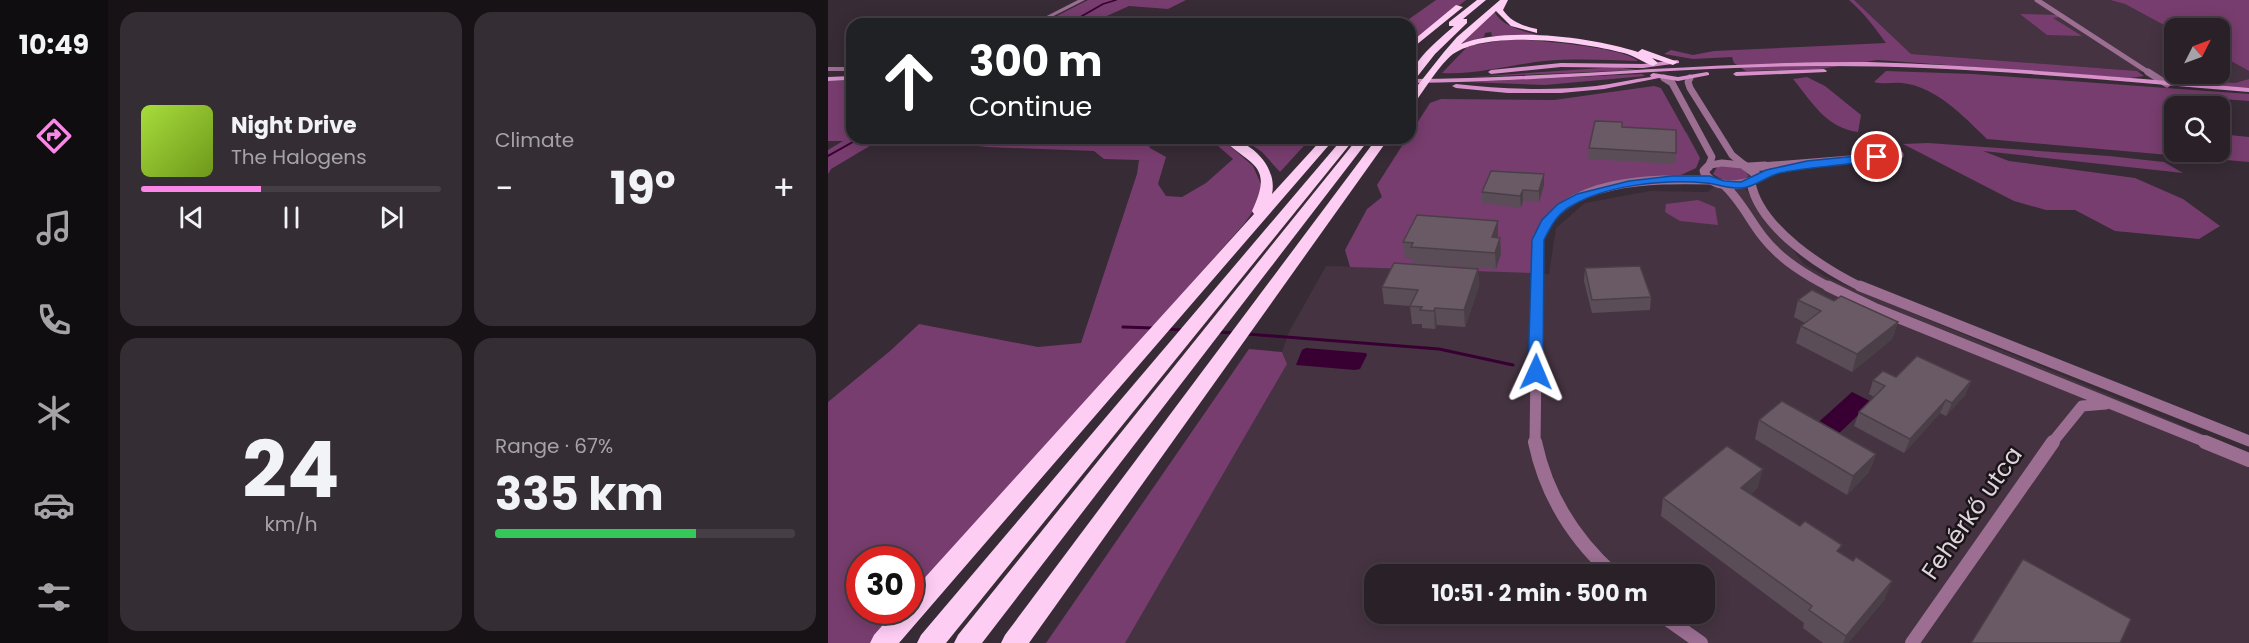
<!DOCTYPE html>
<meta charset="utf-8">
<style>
:root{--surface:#292028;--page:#352d34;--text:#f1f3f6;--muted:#a5a3a8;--line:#453e45;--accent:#fa87e7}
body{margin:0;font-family:Poppins,sans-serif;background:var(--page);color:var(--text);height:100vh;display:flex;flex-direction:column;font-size:22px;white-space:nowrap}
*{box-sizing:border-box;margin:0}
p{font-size:20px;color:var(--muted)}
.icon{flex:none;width:33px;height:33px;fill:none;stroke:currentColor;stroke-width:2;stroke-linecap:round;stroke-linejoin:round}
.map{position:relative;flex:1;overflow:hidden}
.details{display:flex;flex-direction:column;gap:12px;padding:12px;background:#171216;width:720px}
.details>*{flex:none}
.top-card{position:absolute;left:18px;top:18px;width:570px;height:126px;border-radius:18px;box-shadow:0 3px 15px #0003,0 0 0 2px var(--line);background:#202124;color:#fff;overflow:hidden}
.needle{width:39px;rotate:48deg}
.tools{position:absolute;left:1336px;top:18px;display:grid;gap:12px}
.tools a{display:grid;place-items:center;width:66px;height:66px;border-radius:12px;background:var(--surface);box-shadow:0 3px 15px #0003,0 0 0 2px var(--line);font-size:30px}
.speed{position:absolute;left:18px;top:546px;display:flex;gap:12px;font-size:30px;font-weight:700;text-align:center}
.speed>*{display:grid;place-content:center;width:78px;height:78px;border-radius:50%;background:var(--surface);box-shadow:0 3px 15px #0003,0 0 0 2px var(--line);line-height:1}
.speed .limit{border:9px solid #d22;background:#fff;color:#111}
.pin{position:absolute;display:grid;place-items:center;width:51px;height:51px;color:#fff;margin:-26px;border:3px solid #fff;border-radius:50%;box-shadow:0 2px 6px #0007}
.me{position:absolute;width:66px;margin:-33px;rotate:1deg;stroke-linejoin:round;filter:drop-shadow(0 0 4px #0008)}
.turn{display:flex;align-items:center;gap:21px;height:126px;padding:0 24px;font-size:27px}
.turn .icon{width:78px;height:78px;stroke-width:2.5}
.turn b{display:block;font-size:42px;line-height:51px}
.big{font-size:45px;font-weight:700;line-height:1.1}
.details .card{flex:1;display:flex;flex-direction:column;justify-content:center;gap:9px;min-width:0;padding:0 21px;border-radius:18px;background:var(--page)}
.details .dial{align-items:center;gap:0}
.dial b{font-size:78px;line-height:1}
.song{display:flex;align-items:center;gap:18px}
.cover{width:72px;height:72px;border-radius:9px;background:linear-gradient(135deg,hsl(80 70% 55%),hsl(80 70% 35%))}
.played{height:6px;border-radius:3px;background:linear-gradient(90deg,var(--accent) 40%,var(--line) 40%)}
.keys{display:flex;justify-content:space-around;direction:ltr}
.heat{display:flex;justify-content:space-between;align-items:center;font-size:33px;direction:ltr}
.charge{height:9px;border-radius:4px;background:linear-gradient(90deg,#34c759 67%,var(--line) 0)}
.details .tiles{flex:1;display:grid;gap:12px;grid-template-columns:repeat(2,1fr)}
.trip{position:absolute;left:536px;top:564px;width:351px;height:60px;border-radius:18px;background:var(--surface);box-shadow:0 3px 15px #0003,0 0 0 2px var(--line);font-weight:700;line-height:60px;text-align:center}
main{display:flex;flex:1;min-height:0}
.tabs{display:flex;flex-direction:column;width:108px;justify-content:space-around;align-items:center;background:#100d10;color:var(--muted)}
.tabs .icon{width:42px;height:42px}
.tabs .on{color:var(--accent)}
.tabs b{font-size:27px;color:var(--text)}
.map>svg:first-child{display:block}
.built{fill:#453341;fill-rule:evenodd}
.green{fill:#773d6e}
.water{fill:#380032}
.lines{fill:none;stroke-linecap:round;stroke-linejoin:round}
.stream-far2{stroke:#380032;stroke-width:1.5}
.stream-far1{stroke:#380032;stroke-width:2}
.stream{stroke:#380032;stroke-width:3}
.minor-far4{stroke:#9b6e92;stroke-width:5}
.minor-far3{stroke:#9b6e92;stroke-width:7}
.minor-far2{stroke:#9b6e92;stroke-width:9}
.minor-far1{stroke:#9b6e92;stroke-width:11}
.minor{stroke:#9b6e92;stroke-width:14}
.tertiary{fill:#9b6e92;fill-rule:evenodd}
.secondary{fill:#d890cb;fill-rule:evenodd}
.trunk{fill:#fecdf4;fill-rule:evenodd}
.wall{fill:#5a4d57}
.shaded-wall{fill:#4a3f47}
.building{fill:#695a65;stroke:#4a3f47;stroke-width:1.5}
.route{fill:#1a73e8;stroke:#114b97;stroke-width:1.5}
.labels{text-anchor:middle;stroke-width:5;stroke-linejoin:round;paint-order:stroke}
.near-street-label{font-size:24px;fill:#ddd5db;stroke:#1b151a}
</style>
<main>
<nav class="tabs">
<b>10:49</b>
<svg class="icon on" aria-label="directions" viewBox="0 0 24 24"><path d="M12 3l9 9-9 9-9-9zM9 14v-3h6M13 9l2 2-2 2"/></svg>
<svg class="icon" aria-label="music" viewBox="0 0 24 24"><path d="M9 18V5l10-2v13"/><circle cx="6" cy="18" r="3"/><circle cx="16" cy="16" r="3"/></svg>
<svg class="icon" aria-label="phone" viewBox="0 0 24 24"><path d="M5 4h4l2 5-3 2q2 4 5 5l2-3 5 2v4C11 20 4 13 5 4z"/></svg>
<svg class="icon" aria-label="climate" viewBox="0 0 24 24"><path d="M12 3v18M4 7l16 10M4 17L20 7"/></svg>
<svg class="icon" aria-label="car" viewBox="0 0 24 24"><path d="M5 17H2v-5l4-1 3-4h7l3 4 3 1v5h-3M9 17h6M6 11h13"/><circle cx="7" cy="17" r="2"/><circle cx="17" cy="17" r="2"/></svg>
<svg class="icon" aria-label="filters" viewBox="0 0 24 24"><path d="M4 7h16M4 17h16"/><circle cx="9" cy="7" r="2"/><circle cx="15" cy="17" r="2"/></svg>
</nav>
<section class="details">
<div class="tiles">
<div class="card">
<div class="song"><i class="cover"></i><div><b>Night Drive</b><p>The Halogens</p></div></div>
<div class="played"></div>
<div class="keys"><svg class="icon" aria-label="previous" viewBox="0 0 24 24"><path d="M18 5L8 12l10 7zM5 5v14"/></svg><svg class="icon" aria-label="pause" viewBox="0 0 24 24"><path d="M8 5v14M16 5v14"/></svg><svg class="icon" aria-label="next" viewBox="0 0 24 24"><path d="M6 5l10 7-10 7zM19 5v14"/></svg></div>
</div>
<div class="card"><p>Climate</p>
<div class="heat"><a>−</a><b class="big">19°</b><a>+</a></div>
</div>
<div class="card dial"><b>24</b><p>km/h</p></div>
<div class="card"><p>Range · 67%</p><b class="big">335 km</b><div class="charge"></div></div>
</div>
</section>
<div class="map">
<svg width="1421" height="643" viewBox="0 0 1421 643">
<rect width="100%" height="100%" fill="#372b35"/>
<!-- built -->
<g class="built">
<polygon points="1026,0 1282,0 1297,4 1347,31 1347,74 1392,74 1392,55 1421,71 1421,79 1407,83 1334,76 1309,71 1083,54"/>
<path d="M739 121 859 132 872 158 868 168 853 175 802 180 723 212 709 228 705 247V273L721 274 728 228 757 203 822 191 880 192 887 186H915L976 264 1000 278 1421 453V643H297L459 364 454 352 461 332 498 266 531 267ZM546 574H876V614H546Z"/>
</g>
<!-- green -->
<g class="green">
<polygon points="260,0 358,0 340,9 301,6 261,24 213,24"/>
<polygon points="608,0 638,0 582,44 582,24 574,24"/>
<path d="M1021 0H1026L1083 54 1309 71 1316 76 1302 78 1049 60 992 69 918 71 906 63 904 57 865 59 836 54 843 50 865 55 886 51 1058 43C1047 28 1037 14 1021 0Z"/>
<polygon points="1282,0 1421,0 1421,71 1392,55 1392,28 1347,28 1347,31 1297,4"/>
<path d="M666 11C674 28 699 32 716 36H664L663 32 657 33 656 37 634 43Z"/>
<polygon points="1192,14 1230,15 1233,17 1225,18 1254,36 1219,35"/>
<path d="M682 39C705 40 796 47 810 61 779 60 748 58 716 61 682 65 648 75 614 73L640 46Z"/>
<polygon points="788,67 809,70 642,77"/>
<path d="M1058 71 1145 74 1421 94V101L1368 97 1371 102 1337 99 1347 109V152H1392V134L1421 137V162L1159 139C1135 116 1109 87 1074 83 1065 82 1056 85 1046 82Z"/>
<polygon points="814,74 817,76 717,85 638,82"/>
<polygon points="1334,76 1407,83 1421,79 1421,89 1348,83"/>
<path d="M979 77 997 86 1033 115 1030 132C998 128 984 102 965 79Z"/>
<polygon points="0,81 24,81 24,138 152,138 286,146 301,138 318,138 322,148 338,157 330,184 338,196 354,197 378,183 405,159 381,138 393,138 425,166 436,191 433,200 416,224 83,599 82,560 32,560 32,610 73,611 44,643 0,643 0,402 62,351 91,324 210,347 253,343 309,174 311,160 276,159 266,151 160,147 90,140 50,141 3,169 0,174 0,150 15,141 0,141"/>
<polygon points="826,86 833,88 872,158 868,168 853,175 802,180 723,212 709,228 705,247 704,273 522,267 517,250 539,209 554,197 549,185 579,138 582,138 582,134 602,103 613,99 726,100"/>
<polygon points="414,138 483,138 452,172 434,152"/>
<polygon points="1100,143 1281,156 1336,162 1355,173 1155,151 1181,161 1307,178 1355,199 1392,226 1371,239 1287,231 1247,210 1218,210 1186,201 1075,144"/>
<path d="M904 166 915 169 921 176C910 184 895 182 885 174L889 167Z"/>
<polygon points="870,200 887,207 890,225 852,221 837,212 838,204"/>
<polygon points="421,349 454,352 459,364 297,643 218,643"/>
</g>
<!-- water -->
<g class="water">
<polygon points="478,348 538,353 539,355 532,369 527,370 468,365 474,350"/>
<polygon points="1024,392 1044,402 1005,439 985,427"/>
</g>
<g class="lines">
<!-- stream-far2 -->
<polyline class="stream-far2" points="240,24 275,4 288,0"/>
<!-- stream-far1 -->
<polyline class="stream-far1" points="0,156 32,138"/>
<!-- stream -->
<g class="stream">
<polyline points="295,327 325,328"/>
<polyline points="338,329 355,330"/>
<polyline points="389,332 406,333"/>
<polyline points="419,334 611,349 685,365"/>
</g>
<!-- minor-far4 -->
<polyline class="minor-far4" points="1209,0 1323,74"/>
<!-- minor-far3 -->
<g class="minor-far3">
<polyline points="1320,72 1339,84"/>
<polyline points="836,78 844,83 884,157 880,167"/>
<polyline points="862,78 860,82 862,88 904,155 919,167"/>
<polyline points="882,165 894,163 914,165"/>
<polyline points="921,167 1072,155"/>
</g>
<!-- minor-far2 -->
<g class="minor-far2">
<path d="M881 166 876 171C883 190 914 186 928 179L929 175 917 166"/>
<polyline points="921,167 937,166"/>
<path d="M923 183C932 229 996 269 1035 288"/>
<path d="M895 184C912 199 921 219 935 237 953 260 978 275 1003 288"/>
<path d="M709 288C710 273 706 251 711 237 736 177 828 179 882 180"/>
</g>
<!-- minor-far1 -->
<g class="minor-far1">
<polyline points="1000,286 1046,308 1380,443"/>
<polyline points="1032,286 1421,441"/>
<polyline points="707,443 709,286"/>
<polyline points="1224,443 1254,406 1278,404"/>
</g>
<!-- minor -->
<g class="minor">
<path d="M707 442C718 494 746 539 785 574"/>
<polyline points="1377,442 1421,460"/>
<polyline points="832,614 873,643"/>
<polyline points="1084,643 1225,442"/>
</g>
<!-- tertiary -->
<g class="tertiary">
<polygon points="250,0 257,0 210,24 203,24"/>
<rect x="0" y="67" width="24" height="4"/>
</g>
<!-- secondary -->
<g class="secondary">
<polygon points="849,60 851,61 851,63 815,68 733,67 663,74 660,72 663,70 733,63 815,64"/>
<path d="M1040 62C1168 66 1294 77 1421 88V92C1276 80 1131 65 986 66 851 67 717 82 582 83V79C735 78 887 61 1040 62Z"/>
<polygon points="996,69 999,71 998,72 908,76 905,74 908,72"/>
<path d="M879 72 881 73V75L850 81 831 78 776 89 733 93H680L628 88 624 86 628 84C674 89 721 91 768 86 786 84 804 79 823 77L822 75 825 73 850 77Z"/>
<polygon points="24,76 24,80 0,81 0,77"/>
</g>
<!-- trunk -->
<g class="trunk">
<path d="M649 0H658L635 19H639V23L607 54 585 82 582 83C582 61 611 40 626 26H621V22Z"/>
<path d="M672 0H680L675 10C683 22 695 26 709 29V33L683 26 668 11 633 44C676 26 765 37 810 52L814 49 850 62 845 65 824 58 830 63 825 66C815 62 807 56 796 53 755 42 661 29 625 54 612 64 596 90 586 104L582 105V95L616 52 629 37Z"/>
<polygon points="628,5 635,7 582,50 582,43"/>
<path d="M394 138C421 138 450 166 444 194L495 138H507L71 643H42L46 635 68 610H82V594L426 214 424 211C447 163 421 166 394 138Z"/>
<polygon points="515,138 527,138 118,643 89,643 93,635"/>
<polygon points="530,138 542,138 154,643 126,643 130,635"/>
<polygon points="549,138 561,138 201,643 173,643 177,635"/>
</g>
</g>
<!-- wall -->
<g class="wall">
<polygon points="794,127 848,153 847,164 760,159 761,148"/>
<polygon points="716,174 716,185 711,202 695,201 693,208 654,203 654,192"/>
<polygon points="670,237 670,238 672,238 673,254 668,269 585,263 584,259 577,258 575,242"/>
<polygon points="757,268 823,297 822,310 764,313 756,281"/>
<polygon points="650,269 651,286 637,327 609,325 607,329 594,328 594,324 584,324 582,306 556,304 554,287"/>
<polygon points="970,300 1006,301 1070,322 1064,339 1024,372 968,343 973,326 977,323 966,317"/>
<polygon points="1068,377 1143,381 1137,395 1118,416 1112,413 1076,453 1026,426 1031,412 1046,397 1041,394 1045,380"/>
<polygon points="931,420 1048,454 1041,472 1019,495 927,439"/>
<polygon points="930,487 923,494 1012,553 1057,599 1020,643 995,643 975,628 976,623 833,516 835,498"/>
</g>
<!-- shaded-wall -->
<g class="shaded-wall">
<polygon points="716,174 716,185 711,202 711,191"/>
<polygon points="695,190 695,201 693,208 692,196"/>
<polygon points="670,221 670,237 664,253 664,237"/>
<polygon points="672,238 673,254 668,269 667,253"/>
<polygon points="650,269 651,286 637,327 636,310"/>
<polygon points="607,308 609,325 607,329 606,311"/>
<polygon points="1070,322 1064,339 1024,372 1029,354"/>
<polygon points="1143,381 1137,395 1118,416 1124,403"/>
<polygon points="1118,400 1112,413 1076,453 1082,439"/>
<polygon points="1048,454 1041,472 1019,495 1025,476"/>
<polygon points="935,469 930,487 909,506 913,488"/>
<polygon points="1064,581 1057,599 1020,643 1015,643 1018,636"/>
</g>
<!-- building -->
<g class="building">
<polygon points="767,121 794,122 794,127 848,130 848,153 761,148"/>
<polygon points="663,171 716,174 711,191 695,190 692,196 654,192"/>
<polygon points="589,215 670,221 664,237 672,238 667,253 583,247 585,243 575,242"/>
<polygon points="566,263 650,269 636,310 607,308 606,311 592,310 594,307 582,306 590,290 554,287"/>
<polygon points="812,266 823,297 764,300 757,268"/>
<polygon points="984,290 1006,301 1013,296 1070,322 1029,354 973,326 993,311 970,300"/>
<polygon points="1089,356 1143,381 1124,403 1118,400 1082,439 1031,412 1057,386 1045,380 1055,371 1068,377"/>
<polygon points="954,401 1048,454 1025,476 931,420"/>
<polygon points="899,446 935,469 913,488 972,526 977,521 1014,545 1009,551 1025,561 1028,557 1064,581 1018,636 981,610 984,606 835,498"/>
<polygon points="1195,559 1303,619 1292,643 1143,643"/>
</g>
<!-- route -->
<path class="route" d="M1049 154 1054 157 1052 159C1019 166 985 166 952 173 939 176 927 187 914 188 901 189 890 184 878 183 837 179 775 185 740 208 728 216 722 228 716 240L715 372 708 377 700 372 704 240 714 220 730 204 749 194 801 181 844 176H882L896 181 913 182 938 170 979 161Z"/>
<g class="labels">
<!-- near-street labels -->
<g class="near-street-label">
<text transform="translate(1144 513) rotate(-55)" y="8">Fehérkő utca</text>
</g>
</g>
</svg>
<div class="tools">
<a><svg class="needle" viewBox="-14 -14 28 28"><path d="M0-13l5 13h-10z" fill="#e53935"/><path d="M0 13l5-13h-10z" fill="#a5a3a8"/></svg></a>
<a><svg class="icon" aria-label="search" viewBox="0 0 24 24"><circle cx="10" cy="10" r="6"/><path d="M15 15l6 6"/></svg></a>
</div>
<div class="speed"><div class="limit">30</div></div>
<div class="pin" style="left:1049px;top:157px;background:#d93025"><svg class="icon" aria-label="arrive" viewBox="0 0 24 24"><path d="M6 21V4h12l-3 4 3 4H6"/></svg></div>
<svg class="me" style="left:708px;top:372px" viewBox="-20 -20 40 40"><path d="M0-17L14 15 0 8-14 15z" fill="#1a73e8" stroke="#fff" stroke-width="4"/></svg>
<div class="trip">10:51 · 2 min · 500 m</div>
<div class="top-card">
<div class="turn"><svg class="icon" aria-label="ahead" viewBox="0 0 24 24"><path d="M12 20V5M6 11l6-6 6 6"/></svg><div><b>300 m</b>Continue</div></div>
</div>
</div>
</main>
